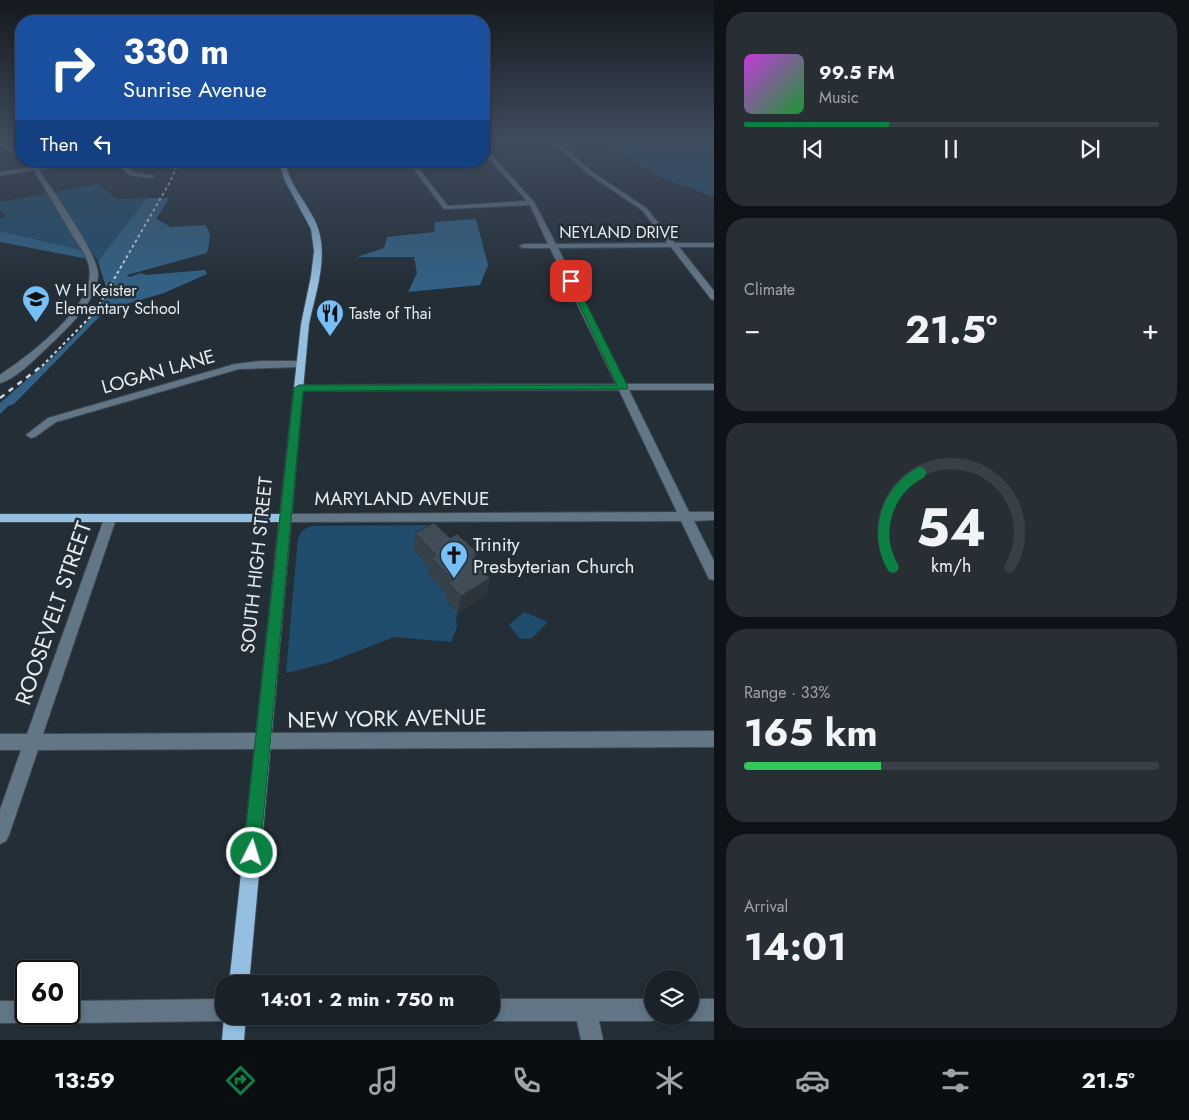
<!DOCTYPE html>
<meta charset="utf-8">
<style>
:root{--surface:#1a2229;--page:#272f35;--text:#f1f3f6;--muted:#9fa4a8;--line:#383f46;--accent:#0b8043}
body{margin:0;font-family:Jost,sans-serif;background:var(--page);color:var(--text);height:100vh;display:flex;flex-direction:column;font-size:19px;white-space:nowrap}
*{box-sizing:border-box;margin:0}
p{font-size:16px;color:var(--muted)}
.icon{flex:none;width:28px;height:28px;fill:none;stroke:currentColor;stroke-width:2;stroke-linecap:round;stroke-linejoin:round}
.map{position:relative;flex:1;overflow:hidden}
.panel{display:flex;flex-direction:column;gap:12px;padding:12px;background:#0e1317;width:475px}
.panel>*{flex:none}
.banner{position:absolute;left:15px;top:15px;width:475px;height:152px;border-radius:20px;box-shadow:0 2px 8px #0003,0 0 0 1px var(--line);background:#1a4fa0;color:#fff;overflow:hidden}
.tools{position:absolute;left:644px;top:970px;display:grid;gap:10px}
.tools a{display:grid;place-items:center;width:55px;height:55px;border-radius:50%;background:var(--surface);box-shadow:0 2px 8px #0003,0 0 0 1px var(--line);font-size:25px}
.speed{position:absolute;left:15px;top:960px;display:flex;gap:10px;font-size:25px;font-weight:700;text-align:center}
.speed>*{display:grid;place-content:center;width:65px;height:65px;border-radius:50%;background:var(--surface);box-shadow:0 2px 8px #0003,0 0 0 1px var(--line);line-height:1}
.speed .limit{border:2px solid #111;border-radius:8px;background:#fff;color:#111}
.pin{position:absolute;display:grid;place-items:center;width:42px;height:42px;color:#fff;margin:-21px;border-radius:10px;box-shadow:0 2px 8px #0006}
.me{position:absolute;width:55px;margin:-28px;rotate:5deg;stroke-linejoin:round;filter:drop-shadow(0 0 4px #0008)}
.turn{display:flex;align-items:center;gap:18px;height:105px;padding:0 25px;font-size:22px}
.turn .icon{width:65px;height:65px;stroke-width:2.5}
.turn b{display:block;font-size:35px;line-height:42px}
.then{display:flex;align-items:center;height:48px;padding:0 25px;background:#0003;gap:10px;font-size:19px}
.big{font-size:38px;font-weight:700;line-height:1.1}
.panel .card{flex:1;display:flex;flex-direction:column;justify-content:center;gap:8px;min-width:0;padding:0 18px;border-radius:20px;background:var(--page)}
.panel .dial{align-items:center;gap:0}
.dial svg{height:130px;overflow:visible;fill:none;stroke:var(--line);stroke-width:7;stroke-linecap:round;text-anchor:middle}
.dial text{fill:var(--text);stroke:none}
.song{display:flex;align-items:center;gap:15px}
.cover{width:60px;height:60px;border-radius:8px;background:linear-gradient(135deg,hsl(290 70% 55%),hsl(130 70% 35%))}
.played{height:5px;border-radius:2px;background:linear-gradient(90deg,var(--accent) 35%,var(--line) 35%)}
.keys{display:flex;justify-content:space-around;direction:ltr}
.heat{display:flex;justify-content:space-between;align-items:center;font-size:28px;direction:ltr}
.charge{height:8px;border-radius:4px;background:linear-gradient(90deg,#34c759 33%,var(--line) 0)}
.trip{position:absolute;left:215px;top:975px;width:285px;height:50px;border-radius:20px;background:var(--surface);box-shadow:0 2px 8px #0003,0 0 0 1px var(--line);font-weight:700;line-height:50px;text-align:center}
.tabs{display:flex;height:80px;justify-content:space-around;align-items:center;background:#0a0e10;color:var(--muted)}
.tabs .icon{width:35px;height:35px}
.tabs .selected{color:var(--accent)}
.tabs b{font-size:22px;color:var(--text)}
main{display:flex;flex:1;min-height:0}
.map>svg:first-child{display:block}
.green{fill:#204d6e}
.forest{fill:#326185}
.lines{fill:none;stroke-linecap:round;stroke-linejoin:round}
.minor-casing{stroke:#3e4951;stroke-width:2}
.major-casing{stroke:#3e4951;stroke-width:2}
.minor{fill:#627686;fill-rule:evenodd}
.major{fill:#95bfe1;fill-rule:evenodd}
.rail-far1{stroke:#d0d7dd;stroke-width:2;stroke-dasharray:3 3;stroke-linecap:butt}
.rail{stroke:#d0d7dd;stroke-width:2.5;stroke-dasharray:5.5 5.5;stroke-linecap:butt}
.wall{fill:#37414a}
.shaded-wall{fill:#2d353c}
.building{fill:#404c56;stroke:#2d353c}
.route{fill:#0b8043;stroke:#07532c}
.labels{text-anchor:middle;stroke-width:5;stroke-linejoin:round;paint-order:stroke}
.far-street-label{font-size:16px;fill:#e5ecf2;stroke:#232e37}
.far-poi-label{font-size:16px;fill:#e5ecf2;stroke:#232e37;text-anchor:start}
.street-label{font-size:19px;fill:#e5ecf2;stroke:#232e37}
.poi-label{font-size:19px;fill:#e5ecf2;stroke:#232e37;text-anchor:start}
.near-street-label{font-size:22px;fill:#e5ecf2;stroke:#232e37}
</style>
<main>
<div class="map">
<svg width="714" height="1040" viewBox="0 0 714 1040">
<rect width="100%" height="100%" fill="#232e37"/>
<!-- green -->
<g class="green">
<polygon points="602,140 714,140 714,197 655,175"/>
<polygon points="98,184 117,199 147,198 98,261 58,204 86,251 0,231 0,218 6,217 0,211 0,202"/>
<path d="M427 525 454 552 448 585 442 589 450 598 446 601 458 613 456 619 457 627 451 642 394 637 327 663 286 673 297 549C298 537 299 529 313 526Z"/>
<polygon points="524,612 548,622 532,638 520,639 509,625"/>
</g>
<!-- forest -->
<g class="forest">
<path d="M147 198H169L156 219 171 227 205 225C213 234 209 242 207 253L127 275 130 277 141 273 146 275 205 270 207 274 164 293 106 310 14 404 8 406 0 414V403C39 369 80 338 108 294L98 261Z"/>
<polygon points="476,219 488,265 480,285 408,292 417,273 414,257 357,257 384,248 387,237 434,232 435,222"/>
<polygon points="0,231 86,251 88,259 0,242"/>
</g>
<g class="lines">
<!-- minor casing -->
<g class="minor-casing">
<g id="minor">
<polygon points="550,140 557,140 591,171 646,208 675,243 714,243 714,247 679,247 714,291 714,300 711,299 671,247 558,248 626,384 714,384 714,390 629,390 689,512 714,512 714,520 694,521 714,561 714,580 709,579 681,521 285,522 281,521 279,518 281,515 285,514 677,512 619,390 299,391 294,388 299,385 616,384 550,248 523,248 519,246 523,244 548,244 530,205 444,209 414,170 419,169 448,206 527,201 484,153 484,148 486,149 534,202 556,244 667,243 642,210 587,173"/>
<polygon points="0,143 21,151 21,155 0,147"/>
<path d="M28 161H34L37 166 68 161H84L39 170C52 190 100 256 98 276 96 300 71 325 54 341 41 353 17 379 0 383V375C27 357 98 305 89 267 87 255 78 244 71 233 59 212 46 191 34 170L0 176V172L32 167Z"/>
<polygon points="116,161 123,161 133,172 155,176 152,178 129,175"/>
<polygon points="261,361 301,361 306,364 301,367 239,369 56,422 35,437 31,438 26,435 48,418 235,364"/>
<polygon points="110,515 114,516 116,519 43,734 714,731 714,747 38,750 9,835 6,841 0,844 0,810 21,750 0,750 0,734 27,734 104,519 106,516"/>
<polygon points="224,999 224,1016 232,1016 224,1021 69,1023 61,1020 59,1014 69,1014 69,1001"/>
<polygon points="491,999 652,999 652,1016 660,1016 652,1021 599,1021 603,1040 581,1040 577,1021 491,1021 483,1018 491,1016"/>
<polygon points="690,999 714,999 714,1021 690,1021 682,1018 690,1016"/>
<polygon points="0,1001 26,1001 26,1014 36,1014 34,1020 26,1023 0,1023"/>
</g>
</g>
<!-- major casing -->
<g class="major-casing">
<g id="major">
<path d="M279 161H285C289 184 304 199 314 219 331 251 316 291 309 324L249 984H229L279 522H0V514H280L301 324 311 276 314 251 311 229 284 179Z"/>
<polygon points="224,1016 246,1016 244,1040 222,1040"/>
</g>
</g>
<!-- minor -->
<use href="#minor" class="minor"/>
<!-- major -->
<use href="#major" class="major"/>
<!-- rail-far1 -->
<polyline class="rail-far1" points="42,366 95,312 170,182 179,161"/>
<!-- rail -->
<polyline class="rail" points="0,398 43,365"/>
</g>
<!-- wall -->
<polygon class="wall" points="415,533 450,538 477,552 476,558 485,566 484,573 486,596 458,613 446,601 447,594 428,575 429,568 414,551"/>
<!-- shaded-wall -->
<g class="shaded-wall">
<polygon points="485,566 481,583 480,569"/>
<polygon points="490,578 486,596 458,613 461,596"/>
</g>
<!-- building -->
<polygon class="building" points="434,523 450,538 457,534 477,552 473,555 485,566 480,569 490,578 461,596 448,583 453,580 431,558 436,555 415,533"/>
<!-- sky -->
<linearGradient id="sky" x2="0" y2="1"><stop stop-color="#13191e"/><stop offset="0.49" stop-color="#3f4c5e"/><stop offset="1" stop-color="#3f4c5e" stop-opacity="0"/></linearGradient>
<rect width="714" height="286" fill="url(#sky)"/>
<!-- route -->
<polygon class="route" points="569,279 575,281 628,387 627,389 303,391 260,853 258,859 252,862 246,859 243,853 294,388 299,385 617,385 568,281"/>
<!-- icons -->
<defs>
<g id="school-pin" transform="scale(1.4375)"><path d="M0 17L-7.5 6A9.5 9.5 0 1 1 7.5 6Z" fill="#77bff7" stroke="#232e37"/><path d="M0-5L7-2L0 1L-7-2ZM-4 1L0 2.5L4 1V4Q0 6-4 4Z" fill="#111"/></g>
<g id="restaurant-pin" transform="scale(1.4375)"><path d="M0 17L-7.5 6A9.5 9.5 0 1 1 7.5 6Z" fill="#77bff7" stroke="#232e37"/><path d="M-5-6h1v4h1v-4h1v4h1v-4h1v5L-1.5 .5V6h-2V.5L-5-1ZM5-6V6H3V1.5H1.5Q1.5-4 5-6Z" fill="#111"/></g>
<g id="church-pin" transform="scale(1.4375)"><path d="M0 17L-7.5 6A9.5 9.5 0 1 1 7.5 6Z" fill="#77bff7" stroke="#232e37"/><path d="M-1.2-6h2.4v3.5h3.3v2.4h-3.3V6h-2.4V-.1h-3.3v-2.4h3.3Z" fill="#111"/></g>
</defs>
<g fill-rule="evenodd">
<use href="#school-pin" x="36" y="299"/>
<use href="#restaurant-pin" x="330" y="313"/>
<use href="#church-pin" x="454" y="555"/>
</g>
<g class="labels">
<!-- far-street labels -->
<g class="far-street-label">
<text x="619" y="238">NEYLAND DRIVE</text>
</g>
<!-- far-poi labels -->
<g class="far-poi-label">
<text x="55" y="296">W H Keister<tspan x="55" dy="18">Elementary School</tspan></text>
<text x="349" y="319">Taste of Thai</text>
</g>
<!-- street labels -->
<g class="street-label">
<text transform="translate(158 371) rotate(-16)" y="7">LOGAN LANE</text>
<text x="402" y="505">MARYLAND AVENUE</text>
<text transform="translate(256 565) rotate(-84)" y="7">SOUTH HIGH STREET</text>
</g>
<!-- poi labels -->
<g class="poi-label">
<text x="473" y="551">Trinity<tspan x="473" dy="22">Presbyterian Church</tspan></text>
</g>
<!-- near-street labels -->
<g class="near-street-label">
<text transform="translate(53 613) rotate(-71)" y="8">ROOSEVELT STREET</text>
<text transform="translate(387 718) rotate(-1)" y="8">NEW YORK AVENUE</text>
</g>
</g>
</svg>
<div class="tools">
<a><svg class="icon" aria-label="layers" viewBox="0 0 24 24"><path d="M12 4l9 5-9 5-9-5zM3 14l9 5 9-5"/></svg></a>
</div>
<div class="speed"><div class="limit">60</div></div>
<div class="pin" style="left:571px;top:281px;background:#d93025"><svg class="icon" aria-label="arrive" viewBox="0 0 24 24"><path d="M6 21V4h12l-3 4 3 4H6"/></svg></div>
<svg class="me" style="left:252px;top:853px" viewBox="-20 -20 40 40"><circle r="17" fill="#0b8043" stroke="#fff" stroke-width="3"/><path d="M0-11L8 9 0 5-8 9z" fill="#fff"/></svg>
<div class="trip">14:01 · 2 min · 750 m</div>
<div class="banner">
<div class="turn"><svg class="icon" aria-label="right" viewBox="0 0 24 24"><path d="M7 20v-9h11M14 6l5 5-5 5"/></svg><div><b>330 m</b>Sunrise Avenue</div></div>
<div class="then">Then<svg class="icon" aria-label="left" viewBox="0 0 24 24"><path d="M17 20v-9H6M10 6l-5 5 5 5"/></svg></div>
</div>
</div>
<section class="panel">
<div class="card">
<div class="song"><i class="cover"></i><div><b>99.5 FM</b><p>Music</p></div></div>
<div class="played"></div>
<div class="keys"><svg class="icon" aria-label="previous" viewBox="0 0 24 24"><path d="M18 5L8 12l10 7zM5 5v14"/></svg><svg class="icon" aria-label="pause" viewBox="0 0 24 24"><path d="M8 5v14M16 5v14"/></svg><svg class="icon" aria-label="next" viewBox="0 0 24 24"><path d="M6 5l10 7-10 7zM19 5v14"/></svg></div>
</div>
<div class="card"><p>Climate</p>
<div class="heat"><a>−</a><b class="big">21.5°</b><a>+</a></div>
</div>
<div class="card dial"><svg viewBox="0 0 100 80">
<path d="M14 69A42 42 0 1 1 86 69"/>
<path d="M14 69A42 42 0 0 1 31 11" stroke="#0b8043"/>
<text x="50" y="56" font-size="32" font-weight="700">54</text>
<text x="50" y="72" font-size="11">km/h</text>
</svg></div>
<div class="card"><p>Range · 33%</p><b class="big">165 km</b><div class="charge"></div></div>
<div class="card"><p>Arrival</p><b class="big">14:01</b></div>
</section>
</main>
<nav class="tabs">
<b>13:59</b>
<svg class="icon selected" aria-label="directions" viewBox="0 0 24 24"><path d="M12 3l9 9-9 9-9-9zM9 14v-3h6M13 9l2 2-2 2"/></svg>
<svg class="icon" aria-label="music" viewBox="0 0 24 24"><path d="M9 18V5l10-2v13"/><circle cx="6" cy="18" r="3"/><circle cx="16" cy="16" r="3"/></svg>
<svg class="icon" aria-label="phone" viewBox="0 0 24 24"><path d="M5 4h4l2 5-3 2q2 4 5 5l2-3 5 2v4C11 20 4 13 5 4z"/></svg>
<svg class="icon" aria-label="climate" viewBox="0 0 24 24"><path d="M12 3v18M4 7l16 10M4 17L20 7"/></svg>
<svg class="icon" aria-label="car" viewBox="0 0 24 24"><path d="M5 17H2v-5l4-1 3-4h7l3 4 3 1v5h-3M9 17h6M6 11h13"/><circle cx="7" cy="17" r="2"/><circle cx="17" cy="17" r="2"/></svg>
<svg class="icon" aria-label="filters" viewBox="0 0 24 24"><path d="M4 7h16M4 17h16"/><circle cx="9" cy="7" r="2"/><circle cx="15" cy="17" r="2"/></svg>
<b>21.5°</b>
</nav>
